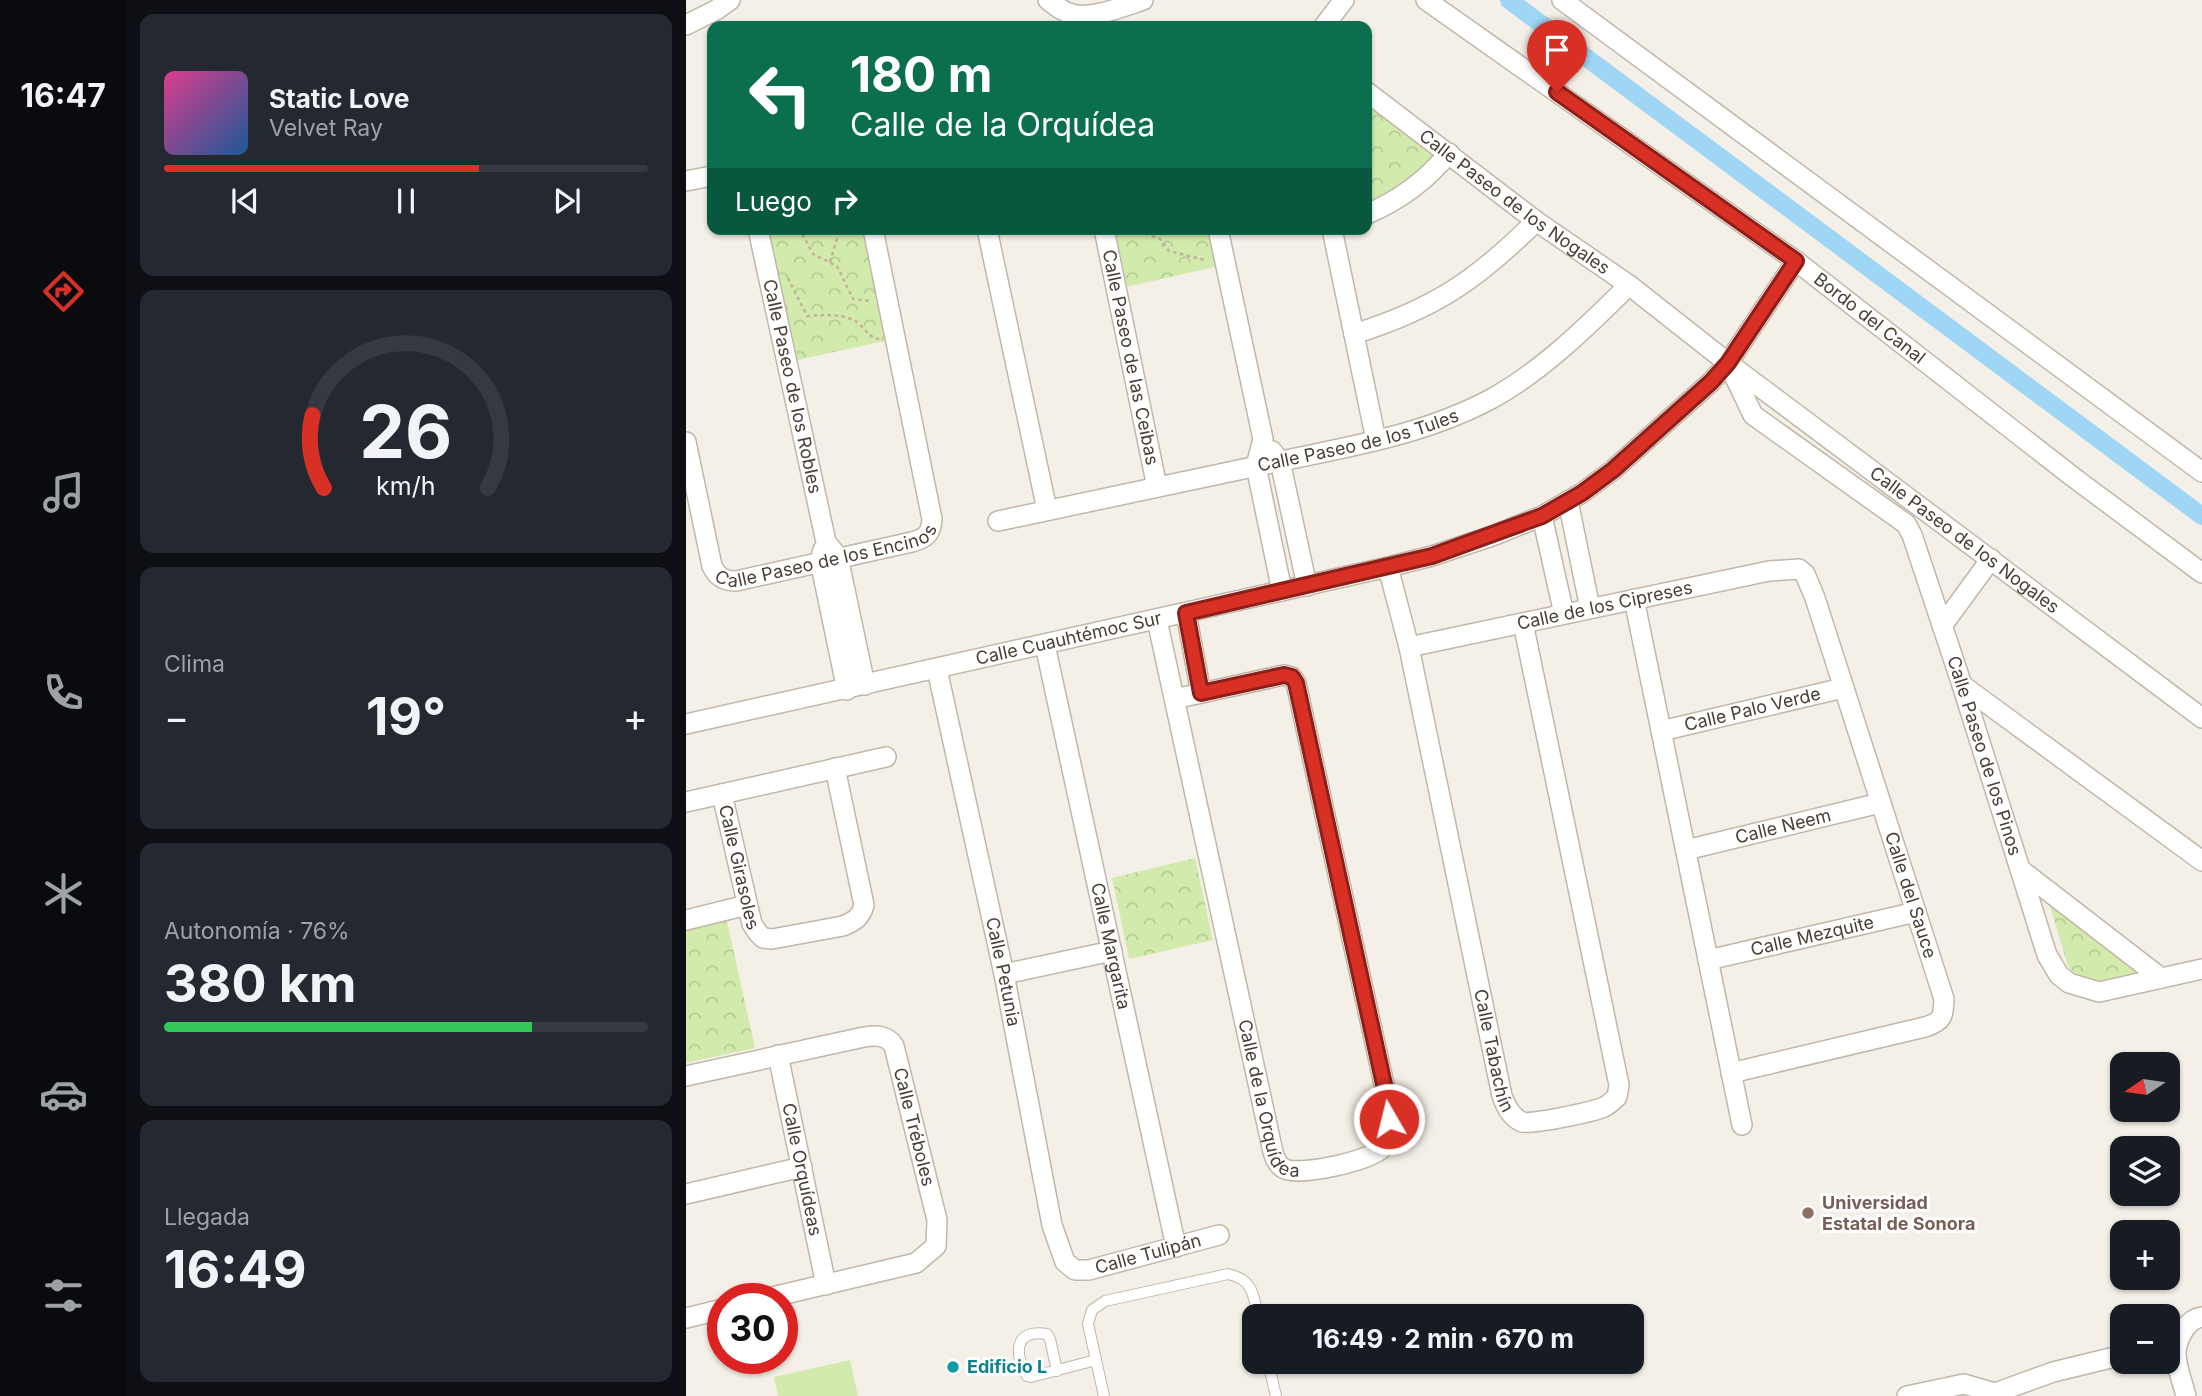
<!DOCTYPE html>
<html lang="es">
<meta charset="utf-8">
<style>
:root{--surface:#171b24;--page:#242831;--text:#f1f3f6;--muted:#9ea1a6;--line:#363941;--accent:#d93025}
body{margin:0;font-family:Inter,sans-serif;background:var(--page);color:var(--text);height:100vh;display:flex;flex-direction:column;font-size:26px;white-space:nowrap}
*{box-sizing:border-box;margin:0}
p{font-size:23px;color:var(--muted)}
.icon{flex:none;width:38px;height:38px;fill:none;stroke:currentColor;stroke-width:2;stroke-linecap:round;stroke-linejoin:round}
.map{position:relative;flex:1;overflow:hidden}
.drawer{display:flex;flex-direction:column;gap:14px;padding:14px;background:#0d0f14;width:560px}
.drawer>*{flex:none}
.guide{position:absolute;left:21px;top:21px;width:665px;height:214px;border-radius:14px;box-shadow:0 2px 5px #0004;background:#0b6e4f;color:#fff;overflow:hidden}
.needle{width:46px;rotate:257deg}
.tools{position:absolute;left:1424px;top:1052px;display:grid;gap:14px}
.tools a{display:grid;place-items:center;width:70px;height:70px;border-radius:14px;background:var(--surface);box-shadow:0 2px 5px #0004;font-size:35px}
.speed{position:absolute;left:21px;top:1283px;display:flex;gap:14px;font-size:35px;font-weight:700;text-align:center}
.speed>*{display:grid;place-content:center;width:91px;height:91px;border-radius:50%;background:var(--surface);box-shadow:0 2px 5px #0004;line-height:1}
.speed .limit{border:10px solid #d22;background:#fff;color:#111}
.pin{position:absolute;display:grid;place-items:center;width:60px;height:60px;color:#fff;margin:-72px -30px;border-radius:50% 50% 50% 0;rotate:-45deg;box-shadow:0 0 7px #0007}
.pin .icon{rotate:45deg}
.me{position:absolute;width:77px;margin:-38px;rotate:352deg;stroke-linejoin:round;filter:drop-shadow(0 0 5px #0008)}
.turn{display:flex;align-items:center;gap:24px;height:147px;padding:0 28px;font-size:32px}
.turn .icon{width:91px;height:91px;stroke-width:2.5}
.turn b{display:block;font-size:49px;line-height:60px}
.then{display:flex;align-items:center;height:66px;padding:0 28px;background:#0003;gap:14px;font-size:26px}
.big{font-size:52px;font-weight:700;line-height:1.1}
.drawer .card{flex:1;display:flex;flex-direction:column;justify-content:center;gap:10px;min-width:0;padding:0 24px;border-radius:14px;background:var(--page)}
.drawer .dial{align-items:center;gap:0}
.dial svg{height:182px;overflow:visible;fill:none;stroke:var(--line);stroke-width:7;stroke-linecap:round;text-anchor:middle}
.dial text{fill:var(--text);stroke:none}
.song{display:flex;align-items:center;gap:21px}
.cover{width:84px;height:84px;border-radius:10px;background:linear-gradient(135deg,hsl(330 70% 55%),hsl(210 70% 35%))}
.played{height:7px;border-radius:4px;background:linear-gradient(90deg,var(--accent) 65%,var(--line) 65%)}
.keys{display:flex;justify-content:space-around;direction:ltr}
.heat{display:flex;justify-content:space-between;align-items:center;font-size:38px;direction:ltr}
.charge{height:10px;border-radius:5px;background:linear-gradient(90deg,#34c759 76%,var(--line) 0)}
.trip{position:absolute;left:556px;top:1304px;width:402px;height:70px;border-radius:14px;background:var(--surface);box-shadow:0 2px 5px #0004;font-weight:700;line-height:70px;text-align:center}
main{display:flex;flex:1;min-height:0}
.tabs{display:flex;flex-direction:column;width:126px;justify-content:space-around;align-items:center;background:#090b0e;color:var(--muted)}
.tabs .icon{width:49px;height:49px}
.tabs .on{color:var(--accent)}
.tabs b{font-size:32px;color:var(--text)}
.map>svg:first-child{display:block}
.park{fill:url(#park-crowns)}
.garden{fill:#d2ebad}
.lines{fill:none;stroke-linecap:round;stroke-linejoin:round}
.canal{stroke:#a0d6f5;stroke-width:18}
.lane-casing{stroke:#c1b7a9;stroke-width:12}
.street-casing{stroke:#c1b7a9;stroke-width:22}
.path{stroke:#c3b299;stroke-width:2.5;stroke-dasharray:3.5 3.5;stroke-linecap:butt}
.lane{stroke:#fff;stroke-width:10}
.street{stroke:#fff;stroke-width:19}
.route-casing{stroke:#8d1f18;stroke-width:18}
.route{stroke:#d93025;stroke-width:12}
.education-dot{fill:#8d6e63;stroke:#fff;stroke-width:2.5}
.culture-dot{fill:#0f9aa8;stroke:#fff;stroke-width:2.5}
.labels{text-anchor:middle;stroke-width:6;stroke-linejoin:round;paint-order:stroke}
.street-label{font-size:18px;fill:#484035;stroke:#fff}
.education-label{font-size:18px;font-weight:bold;fill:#785e54;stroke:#fff;text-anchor:start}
.culture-label{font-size:18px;font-weight:bold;fill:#0d838f;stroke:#fff;text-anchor:start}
</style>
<main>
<nav class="tabs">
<b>16:47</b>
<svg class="icon on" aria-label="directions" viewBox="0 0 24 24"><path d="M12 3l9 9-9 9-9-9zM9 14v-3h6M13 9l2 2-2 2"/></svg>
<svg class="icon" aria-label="music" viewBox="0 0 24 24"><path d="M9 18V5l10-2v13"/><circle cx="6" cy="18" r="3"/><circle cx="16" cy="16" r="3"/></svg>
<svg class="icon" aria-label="phone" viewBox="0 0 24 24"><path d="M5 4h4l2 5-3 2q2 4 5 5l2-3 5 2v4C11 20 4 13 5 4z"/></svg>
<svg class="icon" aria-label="climate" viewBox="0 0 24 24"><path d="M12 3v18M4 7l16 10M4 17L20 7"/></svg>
<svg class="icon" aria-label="car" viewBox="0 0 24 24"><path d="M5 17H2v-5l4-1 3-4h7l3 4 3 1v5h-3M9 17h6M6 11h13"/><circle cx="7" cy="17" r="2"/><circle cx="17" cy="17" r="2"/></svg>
<svg class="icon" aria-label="filters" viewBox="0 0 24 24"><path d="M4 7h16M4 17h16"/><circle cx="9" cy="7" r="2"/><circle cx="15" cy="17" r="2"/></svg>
</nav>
<section class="drawer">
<div class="card">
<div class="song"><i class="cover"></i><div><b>Static Love</b><p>Velvet Ray</p></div></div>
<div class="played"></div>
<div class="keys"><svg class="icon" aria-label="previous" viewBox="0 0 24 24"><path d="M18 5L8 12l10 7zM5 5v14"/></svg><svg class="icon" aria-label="pause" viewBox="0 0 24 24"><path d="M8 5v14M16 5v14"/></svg><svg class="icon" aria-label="next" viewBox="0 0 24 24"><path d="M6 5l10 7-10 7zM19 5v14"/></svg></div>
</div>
<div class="card dial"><svg viewBox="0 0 100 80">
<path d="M14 69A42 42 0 1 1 86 69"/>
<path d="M14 69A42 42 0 0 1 9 37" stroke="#d93025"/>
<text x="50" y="56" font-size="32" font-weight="700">26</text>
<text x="50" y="72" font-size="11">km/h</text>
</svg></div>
<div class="card"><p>Clima</p>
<div class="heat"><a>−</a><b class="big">19°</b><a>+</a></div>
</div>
<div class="card"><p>Autonomía · 76%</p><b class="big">380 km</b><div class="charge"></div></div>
<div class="card"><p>Llegada</p><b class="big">16:49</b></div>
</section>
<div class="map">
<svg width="1516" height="1396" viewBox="0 0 1516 1396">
<defs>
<pattern id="park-crowns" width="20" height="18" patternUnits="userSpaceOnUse" patternTransform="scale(1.75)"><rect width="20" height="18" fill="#d2ebad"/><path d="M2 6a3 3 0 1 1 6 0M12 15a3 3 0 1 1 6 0" fill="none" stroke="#b6cb95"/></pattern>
</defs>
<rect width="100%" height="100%" fill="#f4f0e7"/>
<!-- park -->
<g class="park">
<polygon points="681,86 764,148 748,166 681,209"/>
<polygon points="81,229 179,229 203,340 112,360"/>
<polygon points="427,229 524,229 533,266 440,287"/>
<polygon points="509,858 527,940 443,959 426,878"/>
<path d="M1363 903 1454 974C1429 980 1400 990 1382 966Z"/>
<polygon points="41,921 69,1048 0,1063 0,930"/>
</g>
<!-- garden -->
<polygon class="garden" points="164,1360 172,1396 92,1396 88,1377"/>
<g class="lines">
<!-- canal -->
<polyline class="canal" points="823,0 1516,516"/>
<!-- lane casing -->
<g class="lane-casing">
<g id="lane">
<polyline points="582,1362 590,1396"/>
<path d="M371 1371 364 1339 361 1334C328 1329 328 1353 341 1376L345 1377 410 1360"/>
<path d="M418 1396 402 1324 406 1310 419 1301 542 1274C567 1280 567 1293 572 1316"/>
</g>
</g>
<!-- street casing -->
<g class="street-casing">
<g id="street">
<path d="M362 0C370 6 377 12 386 14 404 20 439 6 457 0"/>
<path id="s1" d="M740 0 1110 261 1387 477 1516 573"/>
<polyline points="876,0 1516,472"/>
<polyline points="0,25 30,10 44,0"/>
<polyline points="638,26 658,0"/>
<path id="s2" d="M681 92 850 221 943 285 1042 363 1516 718"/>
<polyline points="0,181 26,176"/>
<path d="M681 214C714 200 740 181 763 153"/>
<path id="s3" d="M72 229 140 542 152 557 179 685"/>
<polyline points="301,229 361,510"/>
<path id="s4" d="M418 229 471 487"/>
<polyline points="532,229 577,439 570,466 596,591"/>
<polyline points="646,229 690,440"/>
<path d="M668 334C748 309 791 280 850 221"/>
<path id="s5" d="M1044 367 1067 415 1220 524 1226 535 1276 685 1361 955 1373 975 1383 983 1413 992 1516 969"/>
<path id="s6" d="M0 442 26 566C31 577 38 581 50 581L226 542C240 538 245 534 246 519L187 229"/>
<polyline points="586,451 594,461 621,586"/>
<polyline points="882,501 904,608"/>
<polyline points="856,516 878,614"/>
<path id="s7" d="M312 521C402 502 491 483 581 464 656 448 736 436 805 399 855 372 903 325 943 285"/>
<polyline points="137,550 134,561 161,690"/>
<path id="s8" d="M702 567 723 647 816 1096C820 1107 825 1117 836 1122 844 1125 907 1112 918 1107 923 1105 927 1100 931 1097L933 1085 837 623"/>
<polyline points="948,599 1056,1125"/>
<polyline points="500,613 515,693"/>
<path id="s9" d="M471 620 587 1152C589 1159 592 1166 599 1169 614 1176 688 1161 698 1146 706 1132 702 1113 701 1098L610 683 606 677 598 675 488 699"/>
<polyline points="1256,626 1305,559"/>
<path id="s10" d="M359 645 490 1247"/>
<path id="s11" d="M723 647 1083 571 1113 569 1119 574 1129 598 1258 999C1257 1017 1257 1021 1239 1027L1045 1073"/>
<path id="s12" d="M251 669 318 974 366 1225 379 1262 389 1270H403L533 1235"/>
<polyline points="1276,685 1516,861"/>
<path id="s13" d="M0 724 702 567 746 556 809 535 856 516 896 493 927 470 1025 382 1042 363 1110 261"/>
<path id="s14" d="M975 731 1157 688"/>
<path id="s15" d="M36 794 66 924 72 933 77 938 86 939 157 926C169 921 175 917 178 905L149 768"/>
<polyline points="0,802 200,757"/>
<path id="s16" d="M1000 850 1194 803"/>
<polyline points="1335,870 1475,978"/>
<polyline points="0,920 61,905"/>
<path id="s17" d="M1022 960 1230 912"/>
<polyline points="318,974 426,951"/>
<path id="s18" d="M92 1055 140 1285"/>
<path id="s19" d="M0 1076 178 1037C190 1035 201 1035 208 1046L251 1220 250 1246 230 1263 82 1298"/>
<polyline points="0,1194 116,1167"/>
<polyline points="0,1318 37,1309"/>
<polyline points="1221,1396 1278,1384 1309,1393 1367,1372 1437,1355"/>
<path d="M1500 1396C1497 1383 1489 1364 1490 1351 1492 1337 1501 1319 1516 1317"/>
</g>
</g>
<!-- path -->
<g class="path">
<polyline points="104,229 116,233 127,254 151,266 167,299 184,301"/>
<polyline points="446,229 474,239 483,251 519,260"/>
<polyline points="144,262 154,229"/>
<path d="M102 278 121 316C139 315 155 313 171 322 179 328 183 338 193 339"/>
</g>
<!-- lane -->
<use href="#lane" class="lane"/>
<!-- street -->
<use href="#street" class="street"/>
</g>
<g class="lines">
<!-- route casing -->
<g class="route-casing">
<polyline id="route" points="703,1119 701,1098 610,683 606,677 598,675 515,693 500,613 746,556 856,516 896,493 927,470 1025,382 1042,363 1110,261 871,92"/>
</g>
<!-- route -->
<use href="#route" class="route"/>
</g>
<!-- markers -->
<circle class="education-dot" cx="1122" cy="1213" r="7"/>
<circle class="culture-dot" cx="267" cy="1367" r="7"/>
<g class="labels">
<!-- street labels -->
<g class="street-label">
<text dy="6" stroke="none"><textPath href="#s2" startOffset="184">Calle Paseo de los Nogales</textPath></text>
<text dy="6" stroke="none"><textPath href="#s1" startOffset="546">Bordo del Canal</textPath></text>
<text dy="6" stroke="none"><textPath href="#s4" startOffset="131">Calle Paseo de las Ceibas</textPath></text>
<text dy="6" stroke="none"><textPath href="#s3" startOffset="161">Calle Paseo de los Robles</textPath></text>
<text dy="6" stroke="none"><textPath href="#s7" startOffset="369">Calle Paseo de los Tules</textPath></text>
<text dy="6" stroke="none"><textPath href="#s2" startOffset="747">Calle Paseo de los Nogales</textPath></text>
<text dy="6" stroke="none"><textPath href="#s6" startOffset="250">Calle Paseo de los Encinos</textPath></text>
<text dy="6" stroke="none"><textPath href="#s11" startOffset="200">Calle de los Cipreses</textPath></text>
<text dy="6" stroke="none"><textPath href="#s13" startOffset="392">Calle Cuauhtémoc Sur</textPath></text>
<text dy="6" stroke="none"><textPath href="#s14" startOffset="94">Calle Palo Verde</textPath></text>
<text dy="6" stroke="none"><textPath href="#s5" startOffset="486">Calle Paseo de los Pinos</textPath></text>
<text dy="6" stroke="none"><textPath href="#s16" startOffset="100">Calle Neem</textPath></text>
<text dy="6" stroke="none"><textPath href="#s15" startOffset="75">Calle Girasoles</textPath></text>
<text dy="6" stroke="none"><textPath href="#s11" startOffset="744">Calle del Sauce</textPath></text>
<text dy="6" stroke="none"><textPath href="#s17" startOffset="107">Calle Mezquite</textPath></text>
<text dy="6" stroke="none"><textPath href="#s10" startOffset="308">Calle Margarita</textPath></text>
<text dy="6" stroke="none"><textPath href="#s12" startOffset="310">Calle Petunia</textPath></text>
<text dy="6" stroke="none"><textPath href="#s8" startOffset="495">Calle Tabachín</textPath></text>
<text dy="6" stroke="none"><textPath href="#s9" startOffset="495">Calle de la Orquídea</textPath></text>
<text dy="6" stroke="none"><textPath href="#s19" startOffset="299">Calle Tréboles</textPath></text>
<text dy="6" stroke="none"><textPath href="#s18" startOffset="117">Calle Orquídeas</textPath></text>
<text dy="6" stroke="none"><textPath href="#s12" startOffset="695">Calle Tulipán</textPath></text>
</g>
<!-- education labels -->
<g class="education-label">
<text x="1136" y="1209">Universidad<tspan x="1136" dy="21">Estatal de Sonora</tspan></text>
</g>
<!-- culture labels -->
<g class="culture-label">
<text x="281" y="1373">Edificio L</text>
</g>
</g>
</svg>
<div class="tools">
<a><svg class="needle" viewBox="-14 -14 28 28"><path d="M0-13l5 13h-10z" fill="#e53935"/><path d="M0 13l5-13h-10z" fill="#9ea1a6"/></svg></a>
<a><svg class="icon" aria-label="layers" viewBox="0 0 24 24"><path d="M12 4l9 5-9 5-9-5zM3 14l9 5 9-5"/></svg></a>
<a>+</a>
<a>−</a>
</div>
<div class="speed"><div class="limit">30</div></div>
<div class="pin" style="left:871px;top:92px;background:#d93025"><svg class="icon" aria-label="arrive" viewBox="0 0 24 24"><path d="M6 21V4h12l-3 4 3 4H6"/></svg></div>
<svg class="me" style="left:703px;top:1119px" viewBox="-20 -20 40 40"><circle r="17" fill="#d93025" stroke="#fff" stroke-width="3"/><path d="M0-11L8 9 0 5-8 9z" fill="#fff"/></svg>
<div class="trip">16:49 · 2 min · 670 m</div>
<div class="guide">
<div class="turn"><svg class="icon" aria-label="left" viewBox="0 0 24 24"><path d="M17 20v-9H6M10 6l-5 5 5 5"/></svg><div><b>180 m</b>Calle de la Orquídea</div></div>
<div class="then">Luego<svg class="icon" aria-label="right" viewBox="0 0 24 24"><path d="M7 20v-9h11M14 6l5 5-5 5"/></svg></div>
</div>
</div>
</main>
